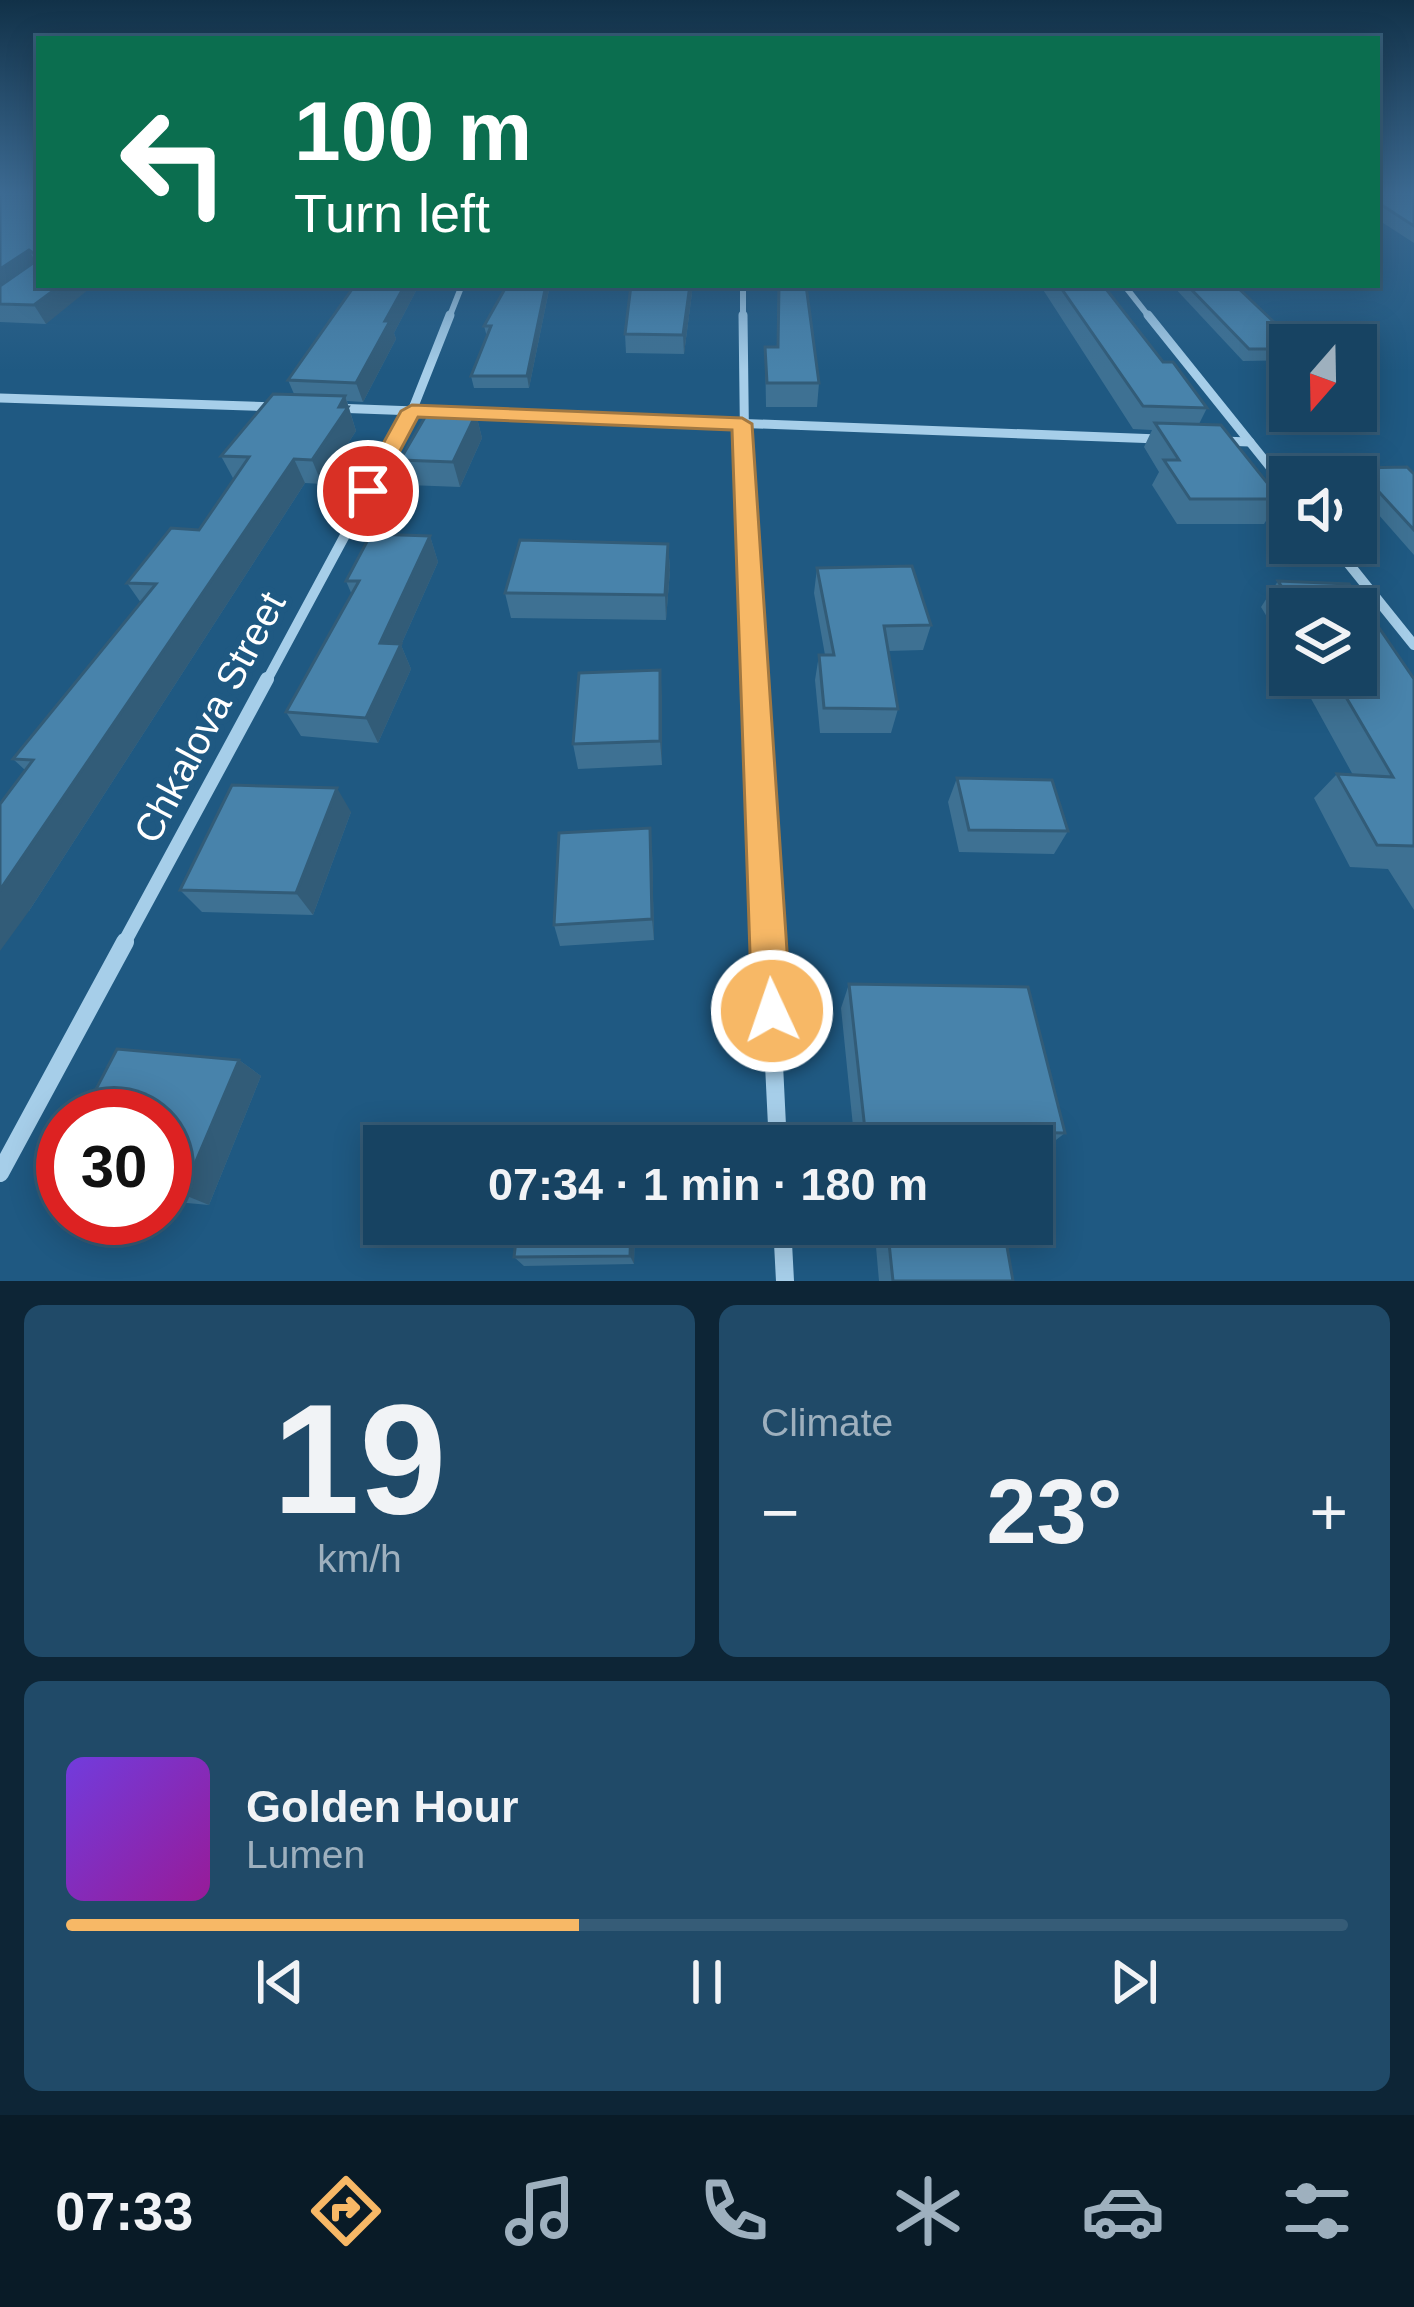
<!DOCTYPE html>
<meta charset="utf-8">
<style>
:root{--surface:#174362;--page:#204a68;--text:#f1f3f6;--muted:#9eb0be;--line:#365c77;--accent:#f7b866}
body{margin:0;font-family:Arial,sans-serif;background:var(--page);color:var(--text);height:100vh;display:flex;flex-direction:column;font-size:45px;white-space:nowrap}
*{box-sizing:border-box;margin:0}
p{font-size:39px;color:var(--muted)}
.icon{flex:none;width:66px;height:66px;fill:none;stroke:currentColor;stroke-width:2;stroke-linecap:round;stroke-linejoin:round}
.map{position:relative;height:1281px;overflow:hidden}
.panel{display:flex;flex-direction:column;gap:24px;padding:24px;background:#0d2536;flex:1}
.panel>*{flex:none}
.banner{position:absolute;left:36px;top:36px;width:1344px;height:252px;border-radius:0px;box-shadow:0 6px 30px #0003,0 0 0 3px var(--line);background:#0b6e4f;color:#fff;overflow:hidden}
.needle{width:78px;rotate:200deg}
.fabs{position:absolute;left:1269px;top:324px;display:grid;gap:24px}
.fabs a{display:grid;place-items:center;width:108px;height:108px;border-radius:0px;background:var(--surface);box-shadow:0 6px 30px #0003,0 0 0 3px var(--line);font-size:60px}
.speed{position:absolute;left:36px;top:1089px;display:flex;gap:24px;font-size:60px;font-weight:700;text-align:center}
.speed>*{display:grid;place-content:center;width:156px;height:156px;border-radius:50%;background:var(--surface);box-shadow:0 6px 30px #0003,0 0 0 3px var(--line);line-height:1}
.speed .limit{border:18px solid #d22;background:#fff;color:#111}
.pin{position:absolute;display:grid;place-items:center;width:102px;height:102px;color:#fff;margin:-51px;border:6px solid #fff;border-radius:50%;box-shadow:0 3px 12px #0007}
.me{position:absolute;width:132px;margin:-66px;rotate:357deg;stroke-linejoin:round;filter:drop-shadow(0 0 9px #0008)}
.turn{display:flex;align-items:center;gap:42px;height:252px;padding:0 60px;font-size:54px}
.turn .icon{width:156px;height:156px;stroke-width:2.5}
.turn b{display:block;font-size:84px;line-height:102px}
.big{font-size:90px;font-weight:800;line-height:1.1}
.panel .tile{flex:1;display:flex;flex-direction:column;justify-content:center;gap:18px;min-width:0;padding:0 42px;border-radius:18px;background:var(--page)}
.panel .dial{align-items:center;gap:0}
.dial b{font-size:156px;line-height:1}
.song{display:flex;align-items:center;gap:36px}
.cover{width:144px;height:144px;border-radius:18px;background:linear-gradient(135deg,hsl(260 70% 55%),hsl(300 70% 35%))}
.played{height:12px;border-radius:6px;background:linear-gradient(90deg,var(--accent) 40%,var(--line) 40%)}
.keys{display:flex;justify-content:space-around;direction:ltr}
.heat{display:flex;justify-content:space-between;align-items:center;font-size:66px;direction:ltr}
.panel .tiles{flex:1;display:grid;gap:24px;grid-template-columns:1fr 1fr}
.tile:last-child{grid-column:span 2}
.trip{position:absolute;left:363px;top:1125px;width:690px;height:120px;border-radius:0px;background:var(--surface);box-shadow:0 6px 30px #0003,0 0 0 3px var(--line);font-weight:800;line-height:120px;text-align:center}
.menu{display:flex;height:192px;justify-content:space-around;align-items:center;background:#091b27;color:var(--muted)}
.menu .icon{width:84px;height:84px}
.menu .current{color:var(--accent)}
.menu b{font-size:54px;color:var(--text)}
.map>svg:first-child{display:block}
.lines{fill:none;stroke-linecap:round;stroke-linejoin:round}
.street-far4{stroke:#a6cee9;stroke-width:6}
.street-far3{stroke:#a6cee9;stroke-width:9}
.street-far2{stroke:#a6cee9;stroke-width:10}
.street-far1{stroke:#a6cee9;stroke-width:14}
.street{stroke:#a6cee9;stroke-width:18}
.wall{fill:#3e7193}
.shaded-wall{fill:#325c78}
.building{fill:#4883ab;stroke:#325c78;stroke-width:3}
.route{fill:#f7b866;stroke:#a17842;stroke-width:3}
.labels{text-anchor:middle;stroke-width:12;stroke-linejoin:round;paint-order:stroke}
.street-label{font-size:39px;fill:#fff;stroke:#1f5982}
</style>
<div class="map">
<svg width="1414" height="1281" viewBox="0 0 1414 1281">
<rect width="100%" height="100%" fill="#1f5982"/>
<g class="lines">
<!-- street-far4 -->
<g class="street-far4">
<polyline points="1124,285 1150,318"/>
<polyline points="449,318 462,285"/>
<polyline points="743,318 743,285"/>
</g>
<!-- street-far3 -->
<g class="street-far3">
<polyline points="743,315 745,477"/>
<polyline points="1148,315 1278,477"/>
<polyline points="0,398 277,407"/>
<polyline points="334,408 1159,439"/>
<polyline points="1221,441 1250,442"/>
<polyline points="376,477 412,411 450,315"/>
</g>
<!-- street-far2 -->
<g class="street-far2">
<polyline points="744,474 755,682"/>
<polyline points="1276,474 1290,492"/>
<polyline points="1332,543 1414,645"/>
<polyline points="266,682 378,474"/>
</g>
<!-- street-far1 -->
<g class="street-far1">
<polyline points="755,679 768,945"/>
<polyline points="123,945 267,679"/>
</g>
<!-- street -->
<g class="street">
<polyline points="768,942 778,1146"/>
<polyline points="0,1173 125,942"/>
<polyline points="782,1224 785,1281"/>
</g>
</g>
<!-- wall -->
<g class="wall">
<polygon points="0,192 39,192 46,324 0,322"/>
<polygon points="1377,192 1414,192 1414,243 1377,219"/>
<polygon points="355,285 419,285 394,333 396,339 363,402 347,401 356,431 322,484 305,483 29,911 25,770 13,759 141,603 127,583 199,530 234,480 221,456 294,394 288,380"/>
<polygon points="550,285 529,388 474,388 471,376 487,337 484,326"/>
<polygon points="631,285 693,285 684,354 626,353 625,334"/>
<polygon points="778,285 806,285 819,383 817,407 766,407 765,347 777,347"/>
<polygon points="1040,285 1103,285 1163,362 1207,408 1199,424 1280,499 1264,524 1177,524 1152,485 1159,472 1144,447 1152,430 1133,429"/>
<polygon points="1172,285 1235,285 1290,345 1290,360 1243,361"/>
<polygon points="476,414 482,438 460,487 408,485 400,460"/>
<polygon points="1357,468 1414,474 1414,555 1356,489 1356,477 1350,477"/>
<polygon points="430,536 438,562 401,645 411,669 378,743 301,736 286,712 352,595 346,581"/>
<polygon points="668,544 670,570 666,620 511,618 505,593"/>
<polygon points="817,568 931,625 923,650 888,651 898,709 891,733 820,733 815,680 819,655 825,655 814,593"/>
<polygon points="1278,581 1349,584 1414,679 1414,910 1388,869 1350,867 1314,798 1337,774 1353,775 1309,695 1312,692 1302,675 1356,675 1356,609 1290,609 1290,655 1261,607"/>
<polygon points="662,695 662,765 578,769 573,744"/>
<polygon points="957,778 1068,831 1054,854 959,852 948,802"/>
<polygon points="351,812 313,915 202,912 180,890"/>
<polygon points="652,850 654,940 560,946 554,925"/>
<polygon points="849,984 1065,1133 1043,1150 1032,1150 1032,1146 855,1146 841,1008"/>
<polygon points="239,1060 261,1076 209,1205 165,1201 165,1116"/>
<polygon points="518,1224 635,1224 634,1264 524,1266 514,1257"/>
<polygon points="874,1224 1003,1224 1013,1281 879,1281"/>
</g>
<!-- shaded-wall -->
<g class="shaded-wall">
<polygon points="29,250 39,268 0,294 0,269"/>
<polygon points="61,285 94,285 46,324 34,305"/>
<polygon points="405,285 419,285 394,333 396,339 363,402 356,383 385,321"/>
<polygon points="546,285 550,285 529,388 527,376"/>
<polygon points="690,285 693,285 684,354 683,335"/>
<polygon points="345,396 356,431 322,484 312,460"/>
<polygon points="476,414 482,438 460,487 453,462"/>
<polygon points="294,459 305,483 29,911 0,951 0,890"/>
<polygon points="430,536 438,562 401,645 411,669 378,743 366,718 380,643"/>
<polygon points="668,544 670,570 666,620 665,595"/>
<polygon points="660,670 662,695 662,765 660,741"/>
<polygon points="337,788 351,812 313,915 296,893"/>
<polygon points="650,828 652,850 654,940 652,919"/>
<polygon points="239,1060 261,1076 209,1205 182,1194"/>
<polygon points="631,1224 635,1224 634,1264 630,1256"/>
</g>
<!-- building -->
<g class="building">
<polygon points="0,192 39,192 39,285 61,285 34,305 0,304 0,286 33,263 36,255 29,250 0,269"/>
<polygon points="1377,192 1414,192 1414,226 1377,202"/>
<polygon points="355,285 405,285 385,321 390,321 356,383 288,380"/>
<polygon points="507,285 546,285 527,376 471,376 491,326 484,326"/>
<polygon points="631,285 690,285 683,335 625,334"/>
<polygon points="779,285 806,285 819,383 767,383 765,347 778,347"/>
<polygon points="1059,285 1103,285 1163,362 1173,362 1207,408 1143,406"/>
<polygon points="1187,285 1235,285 1298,345 1290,345 1290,349 1249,349"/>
<polygon points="273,394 345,396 339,407 348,407 312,460 294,459 0,890 0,804 33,760 13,759 156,584 127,583 171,528 199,530 249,457 221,456"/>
<polygon points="428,412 476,414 453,462 400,460"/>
<polygon points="1155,423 1221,425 1280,499 1190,499 1164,460 1179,460"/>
<polygon points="1407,467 1414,474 1414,530 1357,468"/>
<polygon points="371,534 430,536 380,643 401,644 366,718 286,712 359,581 346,581"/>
<polygon points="520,540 668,544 665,595 505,593"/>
<polygon points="912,566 931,625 884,626 898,709 824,708 819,655 834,655 817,568"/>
<polygon points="1278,581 1349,584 1414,679 1414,846 1377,845 1337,774 1393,777 1333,675 1356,675 1356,609 1296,609"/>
<polygon points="660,670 660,741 573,744 579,673"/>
<polygon points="957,778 1052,780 1068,831 969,830"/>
<polygon points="232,785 337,788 296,893 180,890"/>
<polygon points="650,828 652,919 554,925 559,833"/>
<polygon points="849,984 1028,987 1065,1133 987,1132 990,1146 880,1146 878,1130 865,1130"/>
<polygon points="117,1049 239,1060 182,1194 165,1192 165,1116 82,1116"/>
<polygon points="633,1143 633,1146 526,1146 526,1144"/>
<polygon points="63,1152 63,1182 48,1181"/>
<polygon points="518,1224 631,1224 630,1256 514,1257"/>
<polygon points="887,1224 1003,1224 1013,1281 893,1281"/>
</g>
<!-- sky -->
<linearGradient id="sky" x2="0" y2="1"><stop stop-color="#113148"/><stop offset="0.52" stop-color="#3c6a92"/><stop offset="1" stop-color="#3c6a92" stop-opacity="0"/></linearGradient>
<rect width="1414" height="371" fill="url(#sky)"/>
<!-- route -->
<polygon class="route" points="412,405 742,418 752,424 791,1011 785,1024 772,1030 758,1024 752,1011 732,430 418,417 376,496 360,496 357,491 401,411"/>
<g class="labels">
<!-- street labels -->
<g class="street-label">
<text transform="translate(209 717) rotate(-62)" y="14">Chkalova Street</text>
</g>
</g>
</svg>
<div class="fabs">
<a><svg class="needle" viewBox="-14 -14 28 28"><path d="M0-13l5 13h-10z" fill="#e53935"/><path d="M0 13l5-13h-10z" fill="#9eb0be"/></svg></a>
<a><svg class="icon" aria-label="sound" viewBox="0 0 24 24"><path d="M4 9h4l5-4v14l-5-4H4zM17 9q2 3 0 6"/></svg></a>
<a><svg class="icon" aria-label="layers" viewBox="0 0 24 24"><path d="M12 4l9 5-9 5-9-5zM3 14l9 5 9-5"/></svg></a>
</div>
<div class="speed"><div class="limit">30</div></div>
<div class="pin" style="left:368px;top:491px;background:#d93025"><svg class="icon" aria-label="arrive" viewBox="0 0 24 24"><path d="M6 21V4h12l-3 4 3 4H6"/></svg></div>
<svg class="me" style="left:772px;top:1011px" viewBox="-20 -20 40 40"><circle r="17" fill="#f7b866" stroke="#fff" stroke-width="3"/><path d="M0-11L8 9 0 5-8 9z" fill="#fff"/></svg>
<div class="trip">07:34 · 1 min · 180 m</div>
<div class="banner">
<div class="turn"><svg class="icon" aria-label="left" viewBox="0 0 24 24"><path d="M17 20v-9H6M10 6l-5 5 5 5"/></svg><div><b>100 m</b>Turn left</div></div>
</div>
</div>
<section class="panel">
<div class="tiles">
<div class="tile dial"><b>19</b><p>km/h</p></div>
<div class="tile"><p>Climate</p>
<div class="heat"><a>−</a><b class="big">23°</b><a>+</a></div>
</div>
<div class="tile">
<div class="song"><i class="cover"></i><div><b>Golden Hour</b><p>Lumen</p></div></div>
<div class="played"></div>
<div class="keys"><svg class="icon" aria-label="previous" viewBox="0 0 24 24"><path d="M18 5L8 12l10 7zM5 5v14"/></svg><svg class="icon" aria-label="pause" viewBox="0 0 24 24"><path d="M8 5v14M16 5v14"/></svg><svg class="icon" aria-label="next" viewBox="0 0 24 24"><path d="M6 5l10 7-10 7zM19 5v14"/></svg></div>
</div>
</div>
</section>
<nav class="menu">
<b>07:33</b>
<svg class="icon current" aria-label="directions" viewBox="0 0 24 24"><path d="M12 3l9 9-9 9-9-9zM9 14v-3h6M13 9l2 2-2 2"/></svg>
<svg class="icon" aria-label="music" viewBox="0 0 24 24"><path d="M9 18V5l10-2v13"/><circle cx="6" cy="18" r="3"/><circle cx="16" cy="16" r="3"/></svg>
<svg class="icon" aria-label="phone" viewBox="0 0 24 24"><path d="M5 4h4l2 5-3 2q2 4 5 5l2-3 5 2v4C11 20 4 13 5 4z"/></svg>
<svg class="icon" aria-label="climate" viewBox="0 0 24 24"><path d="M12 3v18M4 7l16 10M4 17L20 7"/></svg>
<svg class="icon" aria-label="car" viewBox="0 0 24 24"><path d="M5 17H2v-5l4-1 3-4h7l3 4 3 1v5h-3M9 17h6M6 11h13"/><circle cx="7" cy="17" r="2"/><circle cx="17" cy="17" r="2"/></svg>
<svg class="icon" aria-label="filters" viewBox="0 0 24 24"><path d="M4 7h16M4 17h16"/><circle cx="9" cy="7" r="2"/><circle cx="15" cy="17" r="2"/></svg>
</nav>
